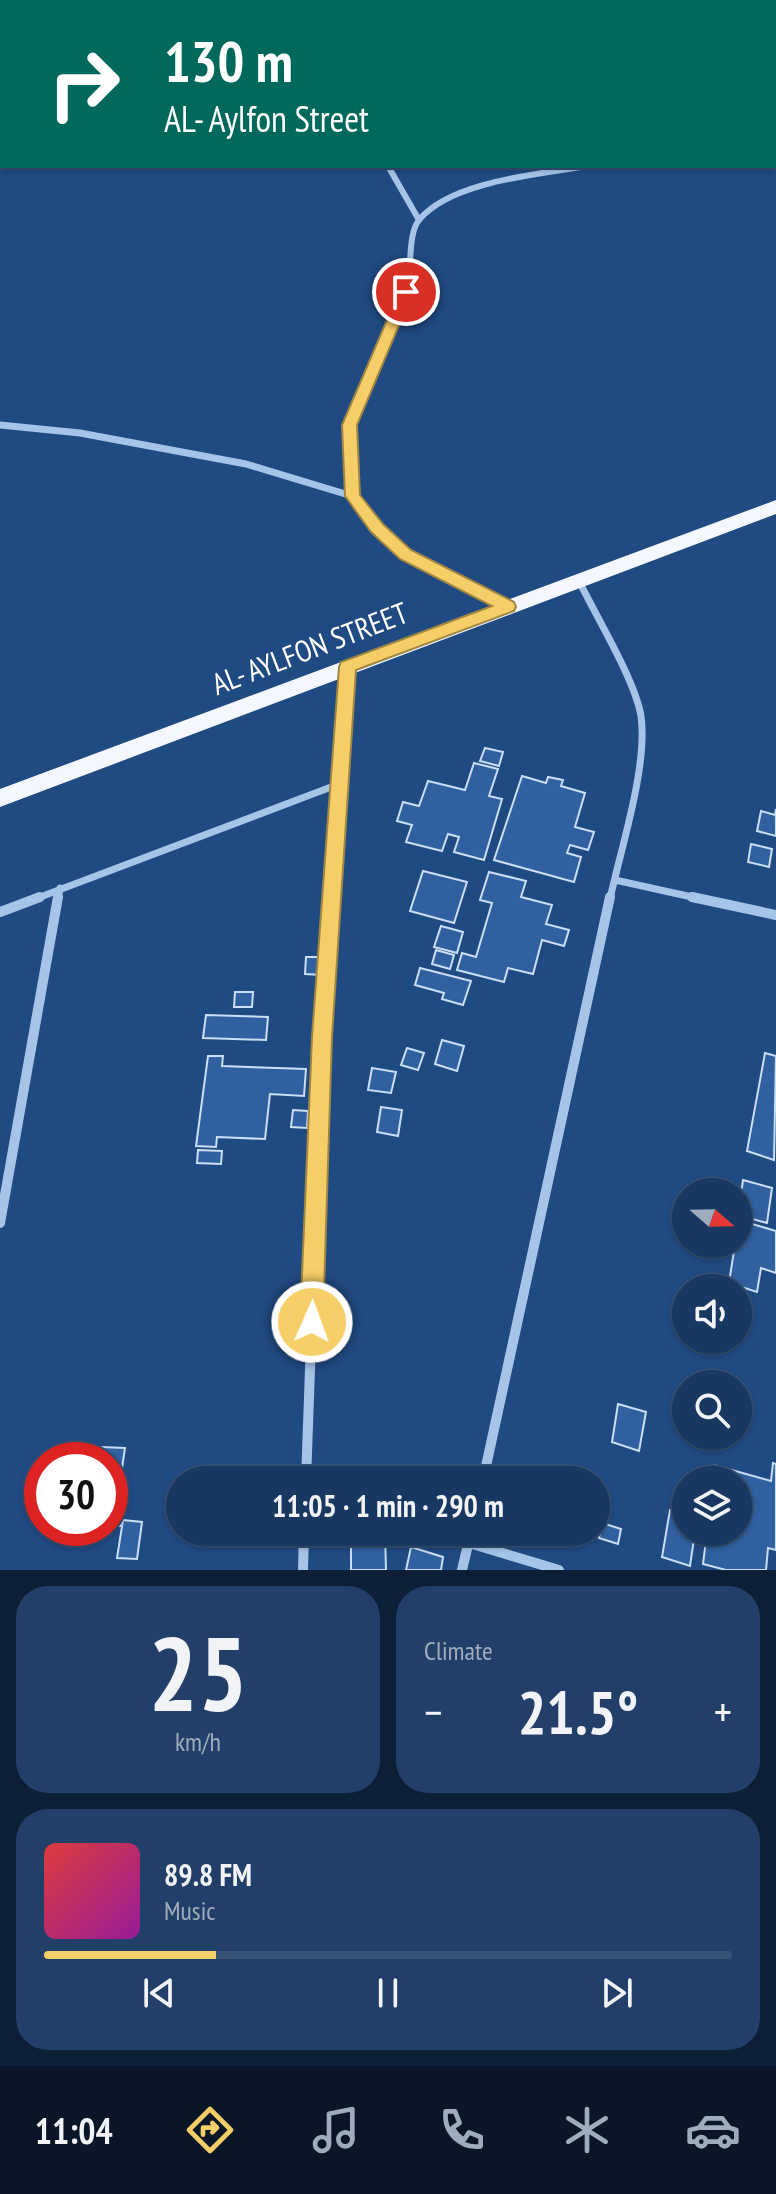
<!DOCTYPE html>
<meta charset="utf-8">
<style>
:root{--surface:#183862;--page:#213f68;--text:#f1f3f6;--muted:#9facbe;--line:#365277;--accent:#f6ce67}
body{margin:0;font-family:"PT Sans Narrow",sans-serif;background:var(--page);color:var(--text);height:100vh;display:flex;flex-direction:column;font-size:30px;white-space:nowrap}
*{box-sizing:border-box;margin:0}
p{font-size:26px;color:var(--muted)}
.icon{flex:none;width:44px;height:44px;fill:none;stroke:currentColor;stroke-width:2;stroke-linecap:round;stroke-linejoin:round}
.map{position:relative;height:1570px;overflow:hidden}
.side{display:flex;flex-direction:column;gap:16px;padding:16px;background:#0d1f36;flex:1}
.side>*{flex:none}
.hud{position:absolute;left:0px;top:0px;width:776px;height:168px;box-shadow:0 2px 6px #0004,0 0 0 2px var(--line);background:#00695c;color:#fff;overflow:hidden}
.needle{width:52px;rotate:110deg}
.fabs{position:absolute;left:672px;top:1178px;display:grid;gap:16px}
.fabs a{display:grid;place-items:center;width:80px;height:80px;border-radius:50%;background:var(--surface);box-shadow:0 2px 6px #0004,0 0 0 2px var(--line);font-size:40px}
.speed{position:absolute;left:24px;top:1442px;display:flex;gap:16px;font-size:40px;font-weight:700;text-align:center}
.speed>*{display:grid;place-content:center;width:104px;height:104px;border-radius:50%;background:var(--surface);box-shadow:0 2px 6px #0004,0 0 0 2px var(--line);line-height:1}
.speed .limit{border:12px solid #d22;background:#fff;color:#111}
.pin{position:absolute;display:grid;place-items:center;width:68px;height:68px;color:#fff;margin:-34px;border:4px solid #fff;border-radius:50%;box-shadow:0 2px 8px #0007}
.me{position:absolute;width:88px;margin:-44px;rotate:2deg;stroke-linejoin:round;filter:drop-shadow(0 0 6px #0008)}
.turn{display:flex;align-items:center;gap:28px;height:168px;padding:0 32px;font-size:36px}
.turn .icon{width:104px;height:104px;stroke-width:2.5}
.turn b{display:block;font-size:56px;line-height:68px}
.big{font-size:60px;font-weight:600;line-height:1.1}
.side .tile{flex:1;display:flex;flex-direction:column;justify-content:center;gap:12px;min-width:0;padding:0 28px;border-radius:32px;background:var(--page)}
.side .dial{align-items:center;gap:0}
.dial b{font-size:104px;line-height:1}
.song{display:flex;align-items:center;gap:24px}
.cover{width:96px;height:96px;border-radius:12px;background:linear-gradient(135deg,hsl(0 70% 55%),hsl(300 70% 35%))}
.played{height:8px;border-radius:4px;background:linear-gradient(90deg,var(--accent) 25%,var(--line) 25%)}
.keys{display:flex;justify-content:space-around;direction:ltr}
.heat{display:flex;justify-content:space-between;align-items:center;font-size:44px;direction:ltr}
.side .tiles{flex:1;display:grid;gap:16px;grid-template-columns:1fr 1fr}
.tile:last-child{grid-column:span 2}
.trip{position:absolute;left:166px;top:1466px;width:444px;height:80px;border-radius:40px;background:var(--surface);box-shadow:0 2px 6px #0004,0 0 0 2px var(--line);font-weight:600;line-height:80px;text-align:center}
.tabs{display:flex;height:128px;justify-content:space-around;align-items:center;background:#0a1627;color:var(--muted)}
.tabs .icon{width:56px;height:56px}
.tabs .on{color:var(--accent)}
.tabs b{font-size:36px;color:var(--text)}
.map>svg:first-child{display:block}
.building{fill:#30609f;stroke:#cadef6;stroke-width:2}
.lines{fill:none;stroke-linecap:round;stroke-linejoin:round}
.minor-far2{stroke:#a6c4e8;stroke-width:6}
.minor-far1{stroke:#a6c4e8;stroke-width:7}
.minor{stroke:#a6c4e8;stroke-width:10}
.trunk{fill:#f4f8fe;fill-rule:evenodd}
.route{fill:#f6ce67;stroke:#a08643;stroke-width:2}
.labels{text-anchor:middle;stroke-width:8;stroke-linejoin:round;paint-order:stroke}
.street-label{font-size:30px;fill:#fff;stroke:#204a82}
</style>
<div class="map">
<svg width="776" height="1570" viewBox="0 0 776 1570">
<rect width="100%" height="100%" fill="#204a82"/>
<!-- building -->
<g class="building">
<polygon points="485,748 503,752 499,766 480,761"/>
<polygon points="474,763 498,769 489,796 502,799 484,860 454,852 459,837 448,834 442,851 406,842 412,825 397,821 403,802 419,806 428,781 465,790"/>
<polygon points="522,776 546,783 548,777 563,780 561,786 585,793 575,827 594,832 588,850 570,845 567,853 581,857 574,882 494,860"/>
<polygon points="776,809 776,836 757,831 761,811 775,815"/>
<polygon points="751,844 772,849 769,867 748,862"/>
<polygon points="423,871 467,882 454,923 410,911"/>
<polygon points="489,872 526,881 521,897 552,905 546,924 569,930 564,946 542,940 533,974 508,968 504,982 457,970 462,953 476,957 492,903 480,900"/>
<polygon points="441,926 463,932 457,953 434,947"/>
<polygon points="436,950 454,955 450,969 432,964"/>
<polygon points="306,957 323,957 322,975 305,974"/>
<polygon points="420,968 471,981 463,1005 442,999 444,993 415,985"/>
<polygon points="235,992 253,992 252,1007 234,1007"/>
<polygon points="206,1015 268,1017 266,1040 203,1038"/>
<polygon points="442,1040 464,1046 457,1071 435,1064"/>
<polygon points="407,1048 424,1053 418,1070 401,1065"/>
<polygon points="765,1053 776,1056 774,1160 747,1151"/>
<polygon points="208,1056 223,1056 222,1066 306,1069 304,1096 270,1094 265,1139 217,1137 216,1147 196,1146"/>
<polygon points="372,1068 396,1072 391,1093 368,1090"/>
<polygon points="381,1107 402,1110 398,1136 377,1132"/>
<polygon points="293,1110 308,1111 307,1128 291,1127"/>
<polygon points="198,1150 222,1151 221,1164 197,1163"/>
<polygon points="743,1180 772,1188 767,1223 738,1215"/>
<polygon points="739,1220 776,1231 776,1273 761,1268 757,1292 729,1283 735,1244 738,1244"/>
<polygon points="618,1404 646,1412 639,1451 612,1442"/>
<polygon points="75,1446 125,1448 118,1495 125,1495 120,1526 110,1526 110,1460 72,1460"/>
<polygon points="773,1463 776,1464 776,1550 768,1548 766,1570 726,1570 703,1564 707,1532 738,1532 738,1480 712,1480 714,1465 771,1481"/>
<polygon points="670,1510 686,1515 686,1532 695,1532 690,1566 662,1557"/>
<polygon points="123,1520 142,1522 137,1559 117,1558"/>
<polygon points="602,1523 621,1529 618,1544 599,1538"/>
<polygon points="351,1532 385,1532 386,1570 351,1570"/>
<polygon points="411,1547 443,1557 441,1570 406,1570"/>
</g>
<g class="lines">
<!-- minor-far2 -->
<g class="minor-far2">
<polyline points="388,166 419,220"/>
<path d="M365 388C383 347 404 307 410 261 411 249 411 230 419 220 451 181 540 174 587 166"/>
</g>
<!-- minor-far1 -->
<g class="minor-far1">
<polyline points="366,386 349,425 352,496 377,528 405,555 508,607"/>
<polyline points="0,425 80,433 246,464 352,496"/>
<path d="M579 581C596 616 635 680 641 716 648 766 621 848 610 899"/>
<polyline points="615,880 701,899"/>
<polyline points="35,899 339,784"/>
<polyline points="58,899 60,888"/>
<polyline points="331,899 347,667"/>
</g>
<!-- minor -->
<g class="minor">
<polyline points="692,897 776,915"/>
<polyline points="0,912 40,897"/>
<polyline points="0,1223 58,897"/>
<polyline points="306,1480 322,1037 331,897"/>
<polyline points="483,1480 610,897"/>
<polyline points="469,1543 559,1570"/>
<polyline points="303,1570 304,1532"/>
<polyline points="462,1570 471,1532"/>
</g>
<!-- trunk -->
<polygon class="trunk" points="776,500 776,514 0,807 0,789"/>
</g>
<!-- route -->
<polygon class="route" points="406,288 413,292 357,425 360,495 383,524 411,550 514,602 516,607 514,611 356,670 332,1037 323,1322 320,1330 312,1333 303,1330 300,1322 312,1037 339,667 341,662 492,606 400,559 371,532 345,496 342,425 399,292"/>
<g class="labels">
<!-- street labels -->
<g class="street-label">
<text transform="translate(310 649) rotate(-21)" y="10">AL- AYLFON STREET</text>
</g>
</g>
</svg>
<div class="fabs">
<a><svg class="needle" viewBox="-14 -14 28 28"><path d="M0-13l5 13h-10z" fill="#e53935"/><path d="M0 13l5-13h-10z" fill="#9facbe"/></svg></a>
<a><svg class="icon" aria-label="sound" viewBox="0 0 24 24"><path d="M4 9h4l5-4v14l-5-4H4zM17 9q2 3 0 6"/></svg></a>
<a><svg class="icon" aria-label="search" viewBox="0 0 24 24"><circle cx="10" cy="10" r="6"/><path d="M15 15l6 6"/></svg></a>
<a><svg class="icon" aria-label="layers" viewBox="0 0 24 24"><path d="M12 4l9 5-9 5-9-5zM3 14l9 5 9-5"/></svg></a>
</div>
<div class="speed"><div class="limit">30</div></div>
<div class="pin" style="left:406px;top:292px;background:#d93025"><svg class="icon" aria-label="arrive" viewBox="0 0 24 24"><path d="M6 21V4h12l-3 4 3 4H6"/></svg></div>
<svg class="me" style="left:312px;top:1322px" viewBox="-20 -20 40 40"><circle r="17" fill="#f6ce67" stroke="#fff" stroke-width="3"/><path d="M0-11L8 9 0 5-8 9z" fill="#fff"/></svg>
<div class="trip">11:05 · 1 min · 290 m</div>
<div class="hud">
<div class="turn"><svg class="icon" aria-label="right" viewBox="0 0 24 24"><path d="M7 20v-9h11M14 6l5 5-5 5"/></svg><div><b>130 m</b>AL- Aylfon Street</div></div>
</div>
</div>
<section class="side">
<div class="tiles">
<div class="tile dial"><b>25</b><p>km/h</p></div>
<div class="tile"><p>Climate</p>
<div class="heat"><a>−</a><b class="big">21.5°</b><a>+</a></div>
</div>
<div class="tile">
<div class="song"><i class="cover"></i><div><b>89.8 FM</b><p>Music</p></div></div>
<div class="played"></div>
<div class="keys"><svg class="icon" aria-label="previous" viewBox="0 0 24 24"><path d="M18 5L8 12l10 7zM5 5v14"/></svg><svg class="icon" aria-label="pause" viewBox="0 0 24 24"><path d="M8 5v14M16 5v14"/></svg><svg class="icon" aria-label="next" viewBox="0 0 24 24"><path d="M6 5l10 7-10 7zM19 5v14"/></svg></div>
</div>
</div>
</section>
<nav class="tabs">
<b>11:04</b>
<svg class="icon on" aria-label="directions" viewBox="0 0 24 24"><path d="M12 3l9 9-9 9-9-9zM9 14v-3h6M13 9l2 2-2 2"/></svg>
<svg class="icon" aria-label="music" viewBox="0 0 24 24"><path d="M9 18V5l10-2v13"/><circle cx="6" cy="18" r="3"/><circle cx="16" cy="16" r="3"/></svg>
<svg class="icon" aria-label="phone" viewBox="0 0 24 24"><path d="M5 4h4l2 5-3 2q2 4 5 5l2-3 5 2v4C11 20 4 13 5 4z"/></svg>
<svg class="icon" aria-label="climate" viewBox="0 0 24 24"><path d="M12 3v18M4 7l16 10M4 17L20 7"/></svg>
<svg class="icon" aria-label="car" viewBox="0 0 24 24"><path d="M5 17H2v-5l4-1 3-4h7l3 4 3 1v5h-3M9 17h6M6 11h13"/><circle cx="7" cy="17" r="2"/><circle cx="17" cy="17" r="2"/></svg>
</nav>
